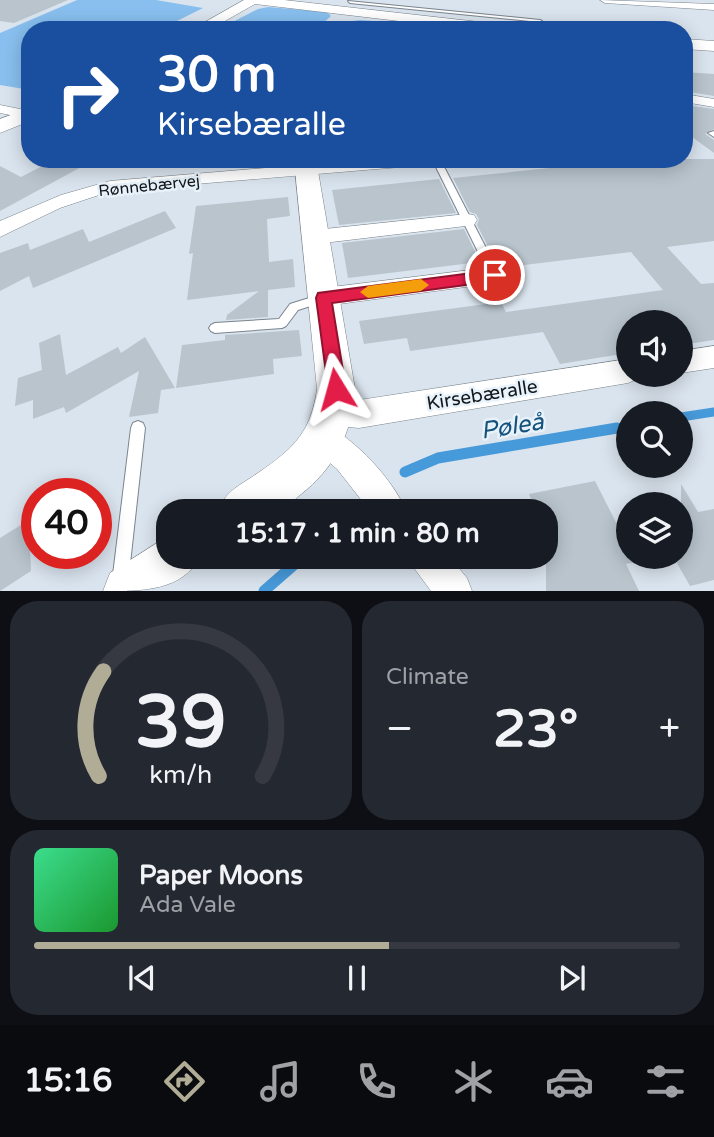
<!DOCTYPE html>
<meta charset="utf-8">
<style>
:root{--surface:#171b24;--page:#242831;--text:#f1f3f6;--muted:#9ea1a6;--line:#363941;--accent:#b1ac96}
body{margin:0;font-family:"Varela Round",sans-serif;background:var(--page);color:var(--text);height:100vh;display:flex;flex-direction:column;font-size:26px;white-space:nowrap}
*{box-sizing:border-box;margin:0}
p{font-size:23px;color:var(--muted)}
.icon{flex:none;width:38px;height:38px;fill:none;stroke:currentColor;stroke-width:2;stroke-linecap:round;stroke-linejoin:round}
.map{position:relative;height:591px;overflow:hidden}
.panel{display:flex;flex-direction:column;gap:10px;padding:10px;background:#0d0f14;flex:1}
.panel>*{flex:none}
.hud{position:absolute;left:21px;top:21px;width:672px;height:147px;border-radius:28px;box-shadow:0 4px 18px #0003;background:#1a4fa0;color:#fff;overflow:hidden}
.tools{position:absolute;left:616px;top:310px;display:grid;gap:14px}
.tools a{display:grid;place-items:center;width:77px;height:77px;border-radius:50%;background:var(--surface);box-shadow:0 4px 18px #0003;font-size:35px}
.speed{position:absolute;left:21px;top:478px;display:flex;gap:14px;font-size:35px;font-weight:700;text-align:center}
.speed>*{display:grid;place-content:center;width:91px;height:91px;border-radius:50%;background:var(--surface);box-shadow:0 4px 18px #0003;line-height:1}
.speed .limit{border:10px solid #d22;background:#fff;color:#111}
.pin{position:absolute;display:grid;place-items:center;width:60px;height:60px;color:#fff;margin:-30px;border:4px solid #fff;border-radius:50%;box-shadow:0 2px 7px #0007}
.me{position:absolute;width:77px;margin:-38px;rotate:352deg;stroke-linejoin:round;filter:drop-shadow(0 0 5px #0008)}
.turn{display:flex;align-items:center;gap:24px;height:147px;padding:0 21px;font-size:32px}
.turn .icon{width:91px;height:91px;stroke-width:2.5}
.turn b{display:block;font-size:49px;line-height:60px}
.big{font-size:52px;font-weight:700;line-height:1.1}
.panel .card{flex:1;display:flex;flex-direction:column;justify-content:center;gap:10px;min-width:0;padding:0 24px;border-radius:28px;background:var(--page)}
.panel .dial{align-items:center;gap:0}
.dial svg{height:182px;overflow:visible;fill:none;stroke:var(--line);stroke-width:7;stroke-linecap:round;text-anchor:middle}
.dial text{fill:var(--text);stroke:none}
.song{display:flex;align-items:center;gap:21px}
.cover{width:84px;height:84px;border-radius:10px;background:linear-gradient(135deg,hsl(150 70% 55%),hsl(130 70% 35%))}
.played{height:7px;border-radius:4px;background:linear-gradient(90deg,var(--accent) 55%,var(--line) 55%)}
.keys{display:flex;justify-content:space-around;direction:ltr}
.heat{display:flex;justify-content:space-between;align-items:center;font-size:38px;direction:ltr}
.panel .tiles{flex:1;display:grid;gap:10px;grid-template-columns:1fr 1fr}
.card:last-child{grid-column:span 2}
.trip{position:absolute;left:156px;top:499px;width:402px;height:70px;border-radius:28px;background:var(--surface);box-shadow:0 4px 18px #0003;font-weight:700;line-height:70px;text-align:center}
.dock{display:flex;height:112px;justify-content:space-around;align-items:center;background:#090b0e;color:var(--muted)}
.dock .icon{width:49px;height:49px}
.dock .selected{color:var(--accent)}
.dock b{font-size:32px;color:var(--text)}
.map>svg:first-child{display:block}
.green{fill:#88bfee}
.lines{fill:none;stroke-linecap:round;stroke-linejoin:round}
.stream-far1{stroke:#479ada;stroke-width:9}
.stream{stroke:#479ada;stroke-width:11}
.building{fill:#b9c4cd}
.lane-casing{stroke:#7a848c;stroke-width:2}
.street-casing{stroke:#7a848c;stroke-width:1}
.secondary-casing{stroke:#7a848c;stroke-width:1}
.lane{fill:#fff;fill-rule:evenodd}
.street{fill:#fff;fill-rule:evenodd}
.secondary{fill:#fff;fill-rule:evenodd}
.route{fill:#e11d48;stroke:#92132f;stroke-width:2}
.slow{fill:#f59e0b}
.labels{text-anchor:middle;stroke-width:5;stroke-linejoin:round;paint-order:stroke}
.far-street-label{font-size:16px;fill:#13171a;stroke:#e7f2fb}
.street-label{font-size:19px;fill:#13171a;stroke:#e7f2fb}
.near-water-label{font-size:24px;font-style:italic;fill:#14517b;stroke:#e7f2fb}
</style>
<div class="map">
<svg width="714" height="591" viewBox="0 0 714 591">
<rect width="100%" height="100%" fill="#dae4ee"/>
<!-- green -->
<g class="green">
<polygon points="77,0 156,0 203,8 159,30 30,30 30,90 0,85 0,33"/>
<polygon points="268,7 327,12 331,16 316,30 217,30 258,9"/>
<polygon points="360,20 466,28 336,30 345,22"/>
</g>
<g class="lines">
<!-- stream-far1 -->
<g class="stream-far1">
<polyline points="681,417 714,412"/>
<polyline points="607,430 628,426"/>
</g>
<!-- stream -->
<g class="stream">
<polyline points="405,472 438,458 617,428"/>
<polyline points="264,591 304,556"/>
</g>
</g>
<!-- building -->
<g class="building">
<polygon points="0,0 68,0 14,23 0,21"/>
<polygon points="684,72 714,74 714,96 684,91"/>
<polygon points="684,105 714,109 714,129 705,134 714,140 714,153 684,131"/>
<polygon points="56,159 96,159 0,211 0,166 21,177"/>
<polygon points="638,159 714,159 714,241 667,247 701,284 714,283 714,340 681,345 681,322 628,322 628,353 560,364 543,332 410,351 407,338 364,344 359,321 501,302 506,312 663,290 631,252 508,267 503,259 495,260 477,225 479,219 476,214 470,212 453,178"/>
<polygon points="439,179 456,213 339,225 332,190"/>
<polygon points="288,197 290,216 267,219 269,262 293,259 295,287 268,290 268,317 226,320 227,315 259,291 187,300 193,253 189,254 196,206"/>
<polygon points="165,211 176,228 33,288 29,276 0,291 0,253 28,243 30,250 83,229 89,242"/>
<polygon points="464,229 480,262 348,278 342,243"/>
<polygon points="299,330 302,356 273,359 274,374 176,388 182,345 225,340 225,335"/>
<polygon points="60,334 66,375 118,347 121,353 145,337 175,388 161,390 158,413 129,417 139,371 66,413 64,407 33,419 33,400 15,406 18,378 42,370 39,343"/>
<polygon points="595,481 628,546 628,556 634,556 636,562 626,564 639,591 546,591 546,511 536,511 529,494"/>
<polygon points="681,484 698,512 714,509 714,580 690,586 673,556 681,556"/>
<polygon points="29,520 31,571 0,591 0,538"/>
</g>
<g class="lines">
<!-- lane casing -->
<g class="lane-casing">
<g id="lane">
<polygon points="348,1 540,20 542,21 540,22 350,3"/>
<polygon points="714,131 714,137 708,133"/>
<polygon points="432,159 440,159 500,275 499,278 491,278"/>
<polygon points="322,294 326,295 327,298 326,301 298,310 286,326 282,328 215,333 211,331 209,328 211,325 215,323 279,319 290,304"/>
<polygon points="138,421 143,423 145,428 127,591 111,591 131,428 133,423"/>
</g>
</g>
<!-- street casing -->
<g class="street-casing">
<g id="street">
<polygon points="600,0 714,4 714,10 605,3"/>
<polygon points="684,94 714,99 714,107 684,102"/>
<polygon points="0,105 30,111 30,119 0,113"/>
<polygon points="373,159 445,159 437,164 111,191 60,208 0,237 0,221 7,218 61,195 110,181"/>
<polygon points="467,214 474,215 477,220 474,225 315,244 308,242 305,237 308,232 315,230"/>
<polygon points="495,267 503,269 506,275 503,281 495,283 324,306 316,303 313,297 316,291 324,288"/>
<polygon points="714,346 714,368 681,373 681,351"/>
<polygon points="628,359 628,374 640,374 637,379 628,383 359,428 336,426 326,422 322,412 326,402 336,398 359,400"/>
<path d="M325 425C355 438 394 481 406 511H370L337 469 315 450 310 440 315 430Z"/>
<polygon points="409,556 449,556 467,578 472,591 431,591 414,568"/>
</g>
</g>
<!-- secondary casing -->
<g class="secondary-casing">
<g id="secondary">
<polygon points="244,0 284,0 515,26 522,30 475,30 255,4 209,30 191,30"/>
<polygon points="684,39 714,41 714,51 684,49"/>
<polygon points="30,108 30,121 0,133 0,119"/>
<path d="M294 159H316L355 389C352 433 335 468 300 495 294 500 285 509 278 511 261 515 236 511 218 511 226 492 235 488 252 477 289 452 311 436 317 389Z"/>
<path d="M168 536V556H201C182 591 144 591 103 591L110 573Z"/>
</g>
</g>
<!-- lane -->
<use href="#lane" class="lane"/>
<!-- street -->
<use href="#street" class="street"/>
<!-- secondary -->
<use href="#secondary" class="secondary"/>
</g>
<!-- route -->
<polygon class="route" points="495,270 502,275 495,281 332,303 346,389 343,395 336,398 329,395 316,298 318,293"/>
<!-- slow -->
<polygon class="slow" points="421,279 429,285 421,291 368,298 360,292 368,286"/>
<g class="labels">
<!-- far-street labels -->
<g class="far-street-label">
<text transform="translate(149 185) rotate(-6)" y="6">Rønnebærvej</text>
</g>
<!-- street labels -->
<g class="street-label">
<text transform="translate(482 394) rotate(-9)" y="7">Kirsebæralle</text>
</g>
<!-- near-water labels -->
<g class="near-water-label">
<text transform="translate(512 426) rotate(-9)" y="8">Pøleå</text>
</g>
</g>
</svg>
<div class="tools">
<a><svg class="icon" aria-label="sound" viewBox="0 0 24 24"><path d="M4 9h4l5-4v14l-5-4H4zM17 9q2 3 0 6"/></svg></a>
<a><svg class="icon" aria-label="search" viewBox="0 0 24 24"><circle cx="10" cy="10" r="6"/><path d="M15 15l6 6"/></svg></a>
<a><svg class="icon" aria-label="layers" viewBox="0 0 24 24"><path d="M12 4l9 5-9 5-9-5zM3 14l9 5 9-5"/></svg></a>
</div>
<div class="speed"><div class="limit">40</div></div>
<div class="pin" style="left:495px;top:275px;background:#d93025"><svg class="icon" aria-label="arrive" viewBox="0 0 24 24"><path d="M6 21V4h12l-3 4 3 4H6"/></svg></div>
<svg class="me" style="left:336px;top:389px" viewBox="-20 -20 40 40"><path d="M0-17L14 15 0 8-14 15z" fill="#e11d48" stroke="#fff" stroke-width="4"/></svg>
<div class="trip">15:17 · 1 min · 80 m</div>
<div class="hud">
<div class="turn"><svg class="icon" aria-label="right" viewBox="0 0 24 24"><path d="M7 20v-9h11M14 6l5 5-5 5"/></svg><div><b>30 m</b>Kirsebæralle</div></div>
</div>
</div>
<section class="panel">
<div class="tiles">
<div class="card dial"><svg viewBox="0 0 100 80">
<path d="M14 69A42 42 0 1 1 86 69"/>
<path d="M14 69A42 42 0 0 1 16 23" stroke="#b1ac96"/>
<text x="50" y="56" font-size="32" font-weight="700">39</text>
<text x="50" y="72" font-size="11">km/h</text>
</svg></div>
<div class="card"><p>Climate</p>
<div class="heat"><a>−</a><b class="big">23°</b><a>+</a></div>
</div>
<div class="card">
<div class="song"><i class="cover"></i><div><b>Paper Moons</b><p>Ada Vale</p></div></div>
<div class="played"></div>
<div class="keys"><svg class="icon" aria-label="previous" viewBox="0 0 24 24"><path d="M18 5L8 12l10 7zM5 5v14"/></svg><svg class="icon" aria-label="pause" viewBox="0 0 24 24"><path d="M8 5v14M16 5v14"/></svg><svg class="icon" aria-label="next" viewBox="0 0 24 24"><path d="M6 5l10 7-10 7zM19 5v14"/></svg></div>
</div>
</div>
</section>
<nav class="dock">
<b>15:16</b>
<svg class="icon selected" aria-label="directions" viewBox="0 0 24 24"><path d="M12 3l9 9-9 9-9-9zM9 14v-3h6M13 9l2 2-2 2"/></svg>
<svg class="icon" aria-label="music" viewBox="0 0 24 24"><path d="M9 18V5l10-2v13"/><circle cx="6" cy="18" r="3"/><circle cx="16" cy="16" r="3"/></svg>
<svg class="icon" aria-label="phone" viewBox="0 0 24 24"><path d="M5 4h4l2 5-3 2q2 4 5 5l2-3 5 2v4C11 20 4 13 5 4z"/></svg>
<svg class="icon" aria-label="climate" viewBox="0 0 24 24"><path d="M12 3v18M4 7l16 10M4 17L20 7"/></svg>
<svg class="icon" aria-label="car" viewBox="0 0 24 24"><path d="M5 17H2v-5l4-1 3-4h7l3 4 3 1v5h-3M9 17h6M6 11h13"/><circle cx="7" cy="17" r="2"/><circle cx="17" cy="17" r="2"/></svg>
<svg class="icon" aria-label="filters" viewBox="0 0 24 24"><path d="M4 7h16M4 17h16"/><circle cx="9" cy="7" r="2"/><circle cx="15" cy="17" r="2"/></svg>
</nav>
